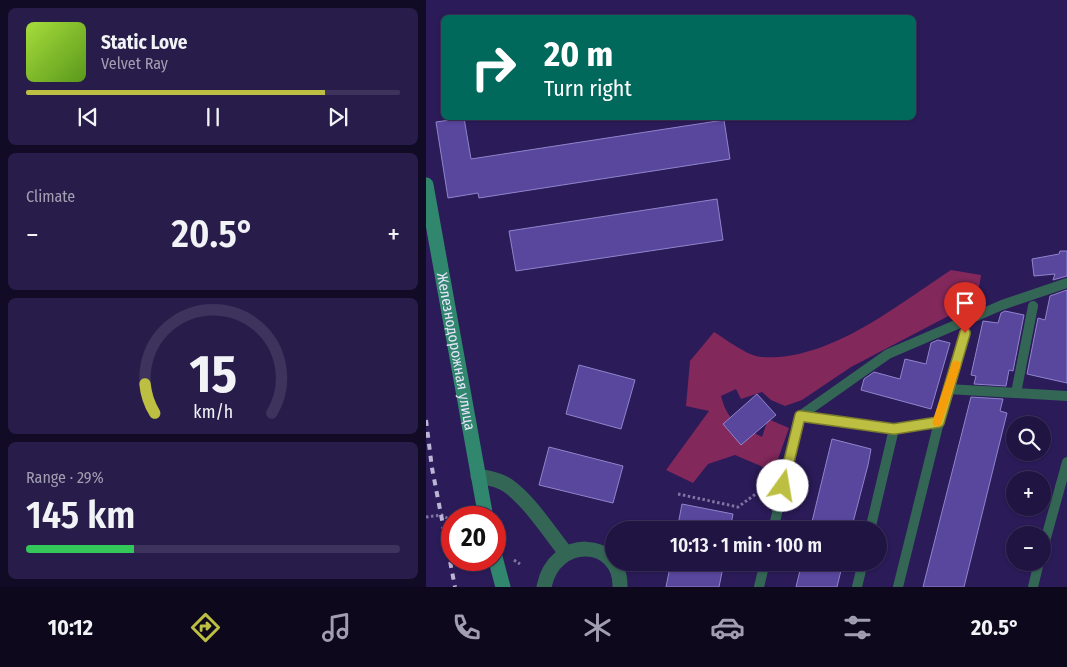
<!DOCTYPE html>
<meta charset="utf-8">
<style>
:root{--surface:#201443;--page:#281d4a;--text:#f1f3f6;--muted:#a29eb2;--line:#3d335c;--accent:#bdbf42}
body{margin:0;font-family:"Fira Sans Condensed",sans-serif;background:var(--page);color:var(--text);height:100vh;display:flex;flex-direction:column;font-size:19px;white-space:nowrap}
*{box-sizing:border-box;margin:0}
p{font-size:16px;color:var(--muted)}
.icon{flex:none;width:28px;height:28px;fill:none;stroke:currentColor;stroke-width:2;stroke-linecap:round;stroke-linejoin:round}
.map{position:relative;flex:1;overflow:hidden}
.sheet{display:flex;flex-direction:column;gap:8px;padding:8px;background:#120b25;width:426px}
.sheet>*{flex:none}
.hud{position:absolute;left:15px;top:15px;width:475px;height:105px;border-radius:8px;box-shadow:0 1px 4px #0004,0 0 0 1px var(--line);background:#00695c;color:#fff;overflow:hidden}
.tools{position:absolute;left:580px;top:416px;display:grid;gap:10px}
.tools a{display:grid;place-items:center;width:45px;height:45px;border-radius:50%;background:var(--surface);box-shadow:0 1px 4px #0004,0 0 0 1px var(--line);font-size:25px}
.speed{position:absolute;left:15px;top:506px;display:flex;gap:10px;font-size:25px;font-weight:700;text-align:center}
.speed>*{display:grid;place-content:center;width:65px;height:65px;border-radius:50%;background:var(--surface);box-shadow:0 1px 4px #0004,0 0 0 1px var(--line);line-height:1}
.speed .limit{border:8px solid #d22;background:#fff;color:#111}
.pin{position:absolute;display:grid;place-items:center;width:42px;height:42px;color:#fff;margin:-51px -21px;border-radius:50% 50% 50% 0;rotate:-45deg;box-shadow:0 0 5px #0007}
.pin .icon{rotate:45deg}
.me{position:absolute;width:55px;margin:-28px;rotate:13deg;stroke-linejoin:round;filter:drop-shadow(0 0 4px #0008)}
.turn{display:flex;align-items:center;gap:18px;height:105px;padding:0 20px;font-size:22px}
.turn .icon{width:65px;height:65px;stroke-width:2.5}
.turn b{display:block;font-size:35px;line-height:42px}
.big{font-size:38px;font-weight:600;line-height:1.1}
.sheet .tile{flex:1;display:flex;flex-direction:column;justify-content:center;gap:8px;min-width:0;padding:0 18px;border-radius:8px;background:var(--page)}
.sheet .dial{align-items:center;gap:0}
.dial svg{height:130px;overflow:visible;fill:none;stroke:var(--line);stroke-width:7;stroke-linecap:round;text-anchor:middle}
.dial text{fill:var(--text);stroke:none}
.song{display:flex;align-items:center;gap:15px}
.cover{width:60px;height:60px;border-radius:8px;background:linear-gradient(135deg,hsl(80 70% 55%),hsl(90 70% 35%))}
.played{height:5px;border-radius:2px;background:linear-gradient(90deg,var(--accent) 80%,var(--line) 80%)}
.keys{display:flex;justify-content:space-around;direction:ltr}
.heat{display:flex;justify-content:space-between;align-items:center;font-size:28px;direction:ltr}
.charge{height:8px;border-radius:4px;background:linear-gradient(90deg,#34c759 29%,var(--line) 0)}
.trip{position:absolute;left:179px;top:521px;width:282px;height:50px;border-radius:25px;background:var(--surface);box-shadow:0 1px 4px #0004,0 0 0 1px var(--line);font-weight:600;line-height:50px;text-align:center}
.tab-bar{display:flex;height:80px;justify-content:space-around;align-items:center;background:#0d081b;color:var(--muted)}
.tab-bar .icon{width:35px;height:35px}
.tab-bar .active{color:var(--accent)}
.tab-bar b{font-size:22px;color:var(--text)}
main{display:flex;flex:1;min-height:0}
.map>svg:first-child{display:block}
.forest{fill:#83285b}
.building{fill:#59469d;stroke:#8f85cc}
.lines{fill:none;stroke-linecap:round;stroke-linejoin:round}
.path{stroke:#7f75a2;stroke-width:3;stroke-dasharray:2.5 2.5;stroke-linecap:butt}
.lane{stroke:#346655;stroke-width:10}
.street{stroke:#346655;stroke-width:15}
.secondary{stroke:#31876e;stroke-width:15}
.rail{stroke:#bbb6d6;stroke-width:4;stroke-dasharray:6 6;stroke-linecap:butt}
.route-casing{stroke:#7b7c2b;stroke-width:12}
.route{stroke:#bdbf42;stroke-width:9}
.slow{stroke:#f59e0b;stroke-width:9}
.labels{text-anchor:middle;stroke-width:5;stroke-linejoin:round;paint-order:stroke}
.street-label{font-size:15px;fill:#e6e4fb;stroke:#2b1b59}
</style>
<main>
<section class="sheet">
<div class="tile">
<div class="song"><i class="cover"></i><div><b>Static Love</b><p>Velvet Ray</p></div></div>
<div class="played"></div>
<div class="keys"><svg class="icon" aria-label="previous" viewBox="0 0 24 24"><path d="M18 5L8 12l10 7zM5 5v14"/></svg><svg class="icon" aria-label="pause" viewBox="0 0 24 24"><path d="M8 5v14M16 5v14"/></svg><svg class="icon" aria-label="next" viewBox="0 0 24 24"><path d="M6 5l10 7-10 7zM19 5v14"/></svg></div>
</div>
<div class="tile"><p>Climate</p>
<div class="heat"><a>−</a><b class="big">20.5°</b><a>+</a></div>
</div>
<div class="tile dial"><svg viewBox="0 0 100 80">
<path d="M14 69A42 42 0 1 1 86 69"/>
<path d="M14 69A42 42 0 0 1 8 51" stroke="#bdbf42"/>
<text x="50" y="56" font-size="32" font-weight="700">15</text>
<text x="50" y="72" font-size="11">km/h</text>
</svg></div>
<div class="tile"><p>Range · 29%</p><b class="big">145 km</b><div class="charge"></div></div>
</section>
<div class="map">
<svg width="641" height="587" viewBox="0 0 641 587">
<rect width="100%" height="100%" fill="#2b1b59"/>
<!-- forest -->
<path class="forest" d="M525 270 555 275 551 301 425 367 376 400 359 406 345 400 336 392 315 399 310 389 295 396C302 423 313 425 336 437L342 419 363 428 352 459 337 467 309 455 282 464 267 483 240 470 283 411 260 406 264 361 288 332C301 340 320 355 335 357 403 362 471 305 525 270Z"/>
<!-- building -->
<g class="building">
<polygon points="38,118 45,159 298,120 304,159 53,198 52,193 22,198 10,122"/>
<polygon points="291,199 297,240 90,271 83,231"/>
<polygon points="634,251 641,251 641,276 627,280 629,274 608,276 606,259 633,254"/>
<polygon points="641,290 641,383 601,374 612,318 619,320 624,296"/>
<polygon points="579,311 598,315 587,371 583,370 580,386 548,384 550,376 545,375 557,321 572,323 575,313"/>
<polygon points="512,340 524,343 505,409 435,390 438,379 448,372 474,379 479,359 500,364 505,343"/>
<polygon points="153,365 209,380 195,429 140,414"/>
<polygon points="331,394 350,415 315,445 297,424"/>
<polygon points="545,397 577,399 574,411 581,413 538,587 497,587"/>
<polygon points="406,439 445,449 442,465 425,530 384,530"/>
<polygon points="123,447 197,466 187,503 113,485"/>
<polygon points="256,504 307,514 304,530 251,530"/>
<polygon points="245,562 298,562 293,587 240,587"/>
<polygon points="376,562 417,562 411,587 370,587"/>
</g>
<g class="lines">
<!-- path -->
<g class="path">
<polyline points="252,494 312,507 342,485"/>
<polyline points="0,517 16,515 26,521"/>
<polyline points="88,560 94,564"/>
</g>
<!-- lane -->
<g class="lane">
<polyline points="522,389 641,396"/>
<polyline points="590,393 607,306"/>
<polyline points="374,416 468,429 444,530"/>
<polyline points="513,422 539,333"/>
<polyline points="468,429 513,422 472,587"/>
<polyline points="347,530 374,416 462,354 576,305 641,283"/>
<polyline points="616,552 641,462"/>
<polyline points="333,587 339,562"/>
<polyline points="431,587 437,562"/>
<polyline points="607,587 613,562"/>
</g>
<!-- street -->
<g class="street">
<path d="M52 476C62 478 72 479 81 485 103 500 123 532 140 553"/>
<path d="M118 587C128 535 195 538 194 587"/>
</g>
<!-- secondary -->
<g class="secondary">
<path id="s1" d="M0 185 60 518"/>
<polyline points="69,557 77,587"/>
</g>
<!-- rail -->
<polyline class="rail" points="0,420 6,468 29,587"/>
</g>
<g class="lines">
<!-- route casing -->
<g class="route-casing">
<polyline id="route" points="357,486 374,416 468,429 513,422 539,333"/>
</g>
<!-- route -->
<use href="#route" class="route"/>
<!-- slow -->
<polyline class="slow" points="511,422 530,365"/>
</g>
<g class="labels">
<!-- street labels -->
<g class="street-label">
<text dy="5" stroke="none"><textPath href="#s1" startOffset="169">Железнодорожная улица</textPath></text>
</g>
</g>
</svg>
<div class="tools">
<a><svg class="icon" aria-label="search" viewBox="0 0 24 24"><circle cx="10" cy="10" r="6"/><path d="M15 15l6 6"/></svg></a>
<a>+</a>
<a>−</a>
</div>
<div class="speed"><div class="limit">20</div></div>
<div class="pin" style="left:539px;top:333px;background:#d93025"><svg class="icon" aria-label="arrive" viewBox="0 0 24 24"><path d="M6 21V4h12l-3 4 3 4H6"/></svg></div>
<svg class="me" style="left:357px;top:486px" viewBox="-20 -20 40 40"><circle r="19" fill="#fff"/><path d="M0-13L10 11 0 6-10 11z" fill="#bdbf42"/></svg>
<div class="trip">10:13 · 1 min · 100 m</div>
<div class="hud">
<div class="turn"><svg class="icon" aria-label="right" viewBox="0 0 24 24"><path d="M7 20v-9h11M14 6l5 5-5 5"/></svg><div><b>20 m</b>Turn right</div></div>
</div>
</div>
</main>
<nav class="tab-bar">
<b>10:12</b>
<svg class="icon active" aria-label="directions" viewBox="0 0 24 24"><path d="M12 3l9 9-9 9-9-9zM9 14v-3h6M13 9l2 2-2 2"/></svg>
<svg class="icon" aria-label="music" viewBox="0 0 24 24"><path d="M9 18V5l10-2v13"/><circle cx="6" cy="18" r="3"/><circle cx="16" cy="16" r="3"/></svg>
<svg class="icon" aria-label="phone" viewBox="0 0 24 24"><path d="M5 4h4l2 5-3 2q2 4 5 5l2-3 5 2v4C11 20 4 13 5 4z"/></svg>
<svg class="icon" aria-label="climate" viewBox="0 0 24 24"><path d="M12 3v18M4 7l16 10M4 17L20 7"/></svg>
<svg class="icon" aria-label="car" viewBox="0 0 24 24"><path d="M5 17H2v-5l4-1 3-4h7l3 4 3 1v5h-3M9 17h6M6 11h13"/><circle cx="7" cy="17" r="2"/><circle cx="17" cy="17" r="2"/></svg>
<svg class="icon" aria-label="filters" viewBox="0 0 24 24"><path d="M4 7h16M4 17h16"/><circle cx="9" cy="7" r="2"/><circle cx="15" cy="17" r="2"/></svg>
<b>20.5°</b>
</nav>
